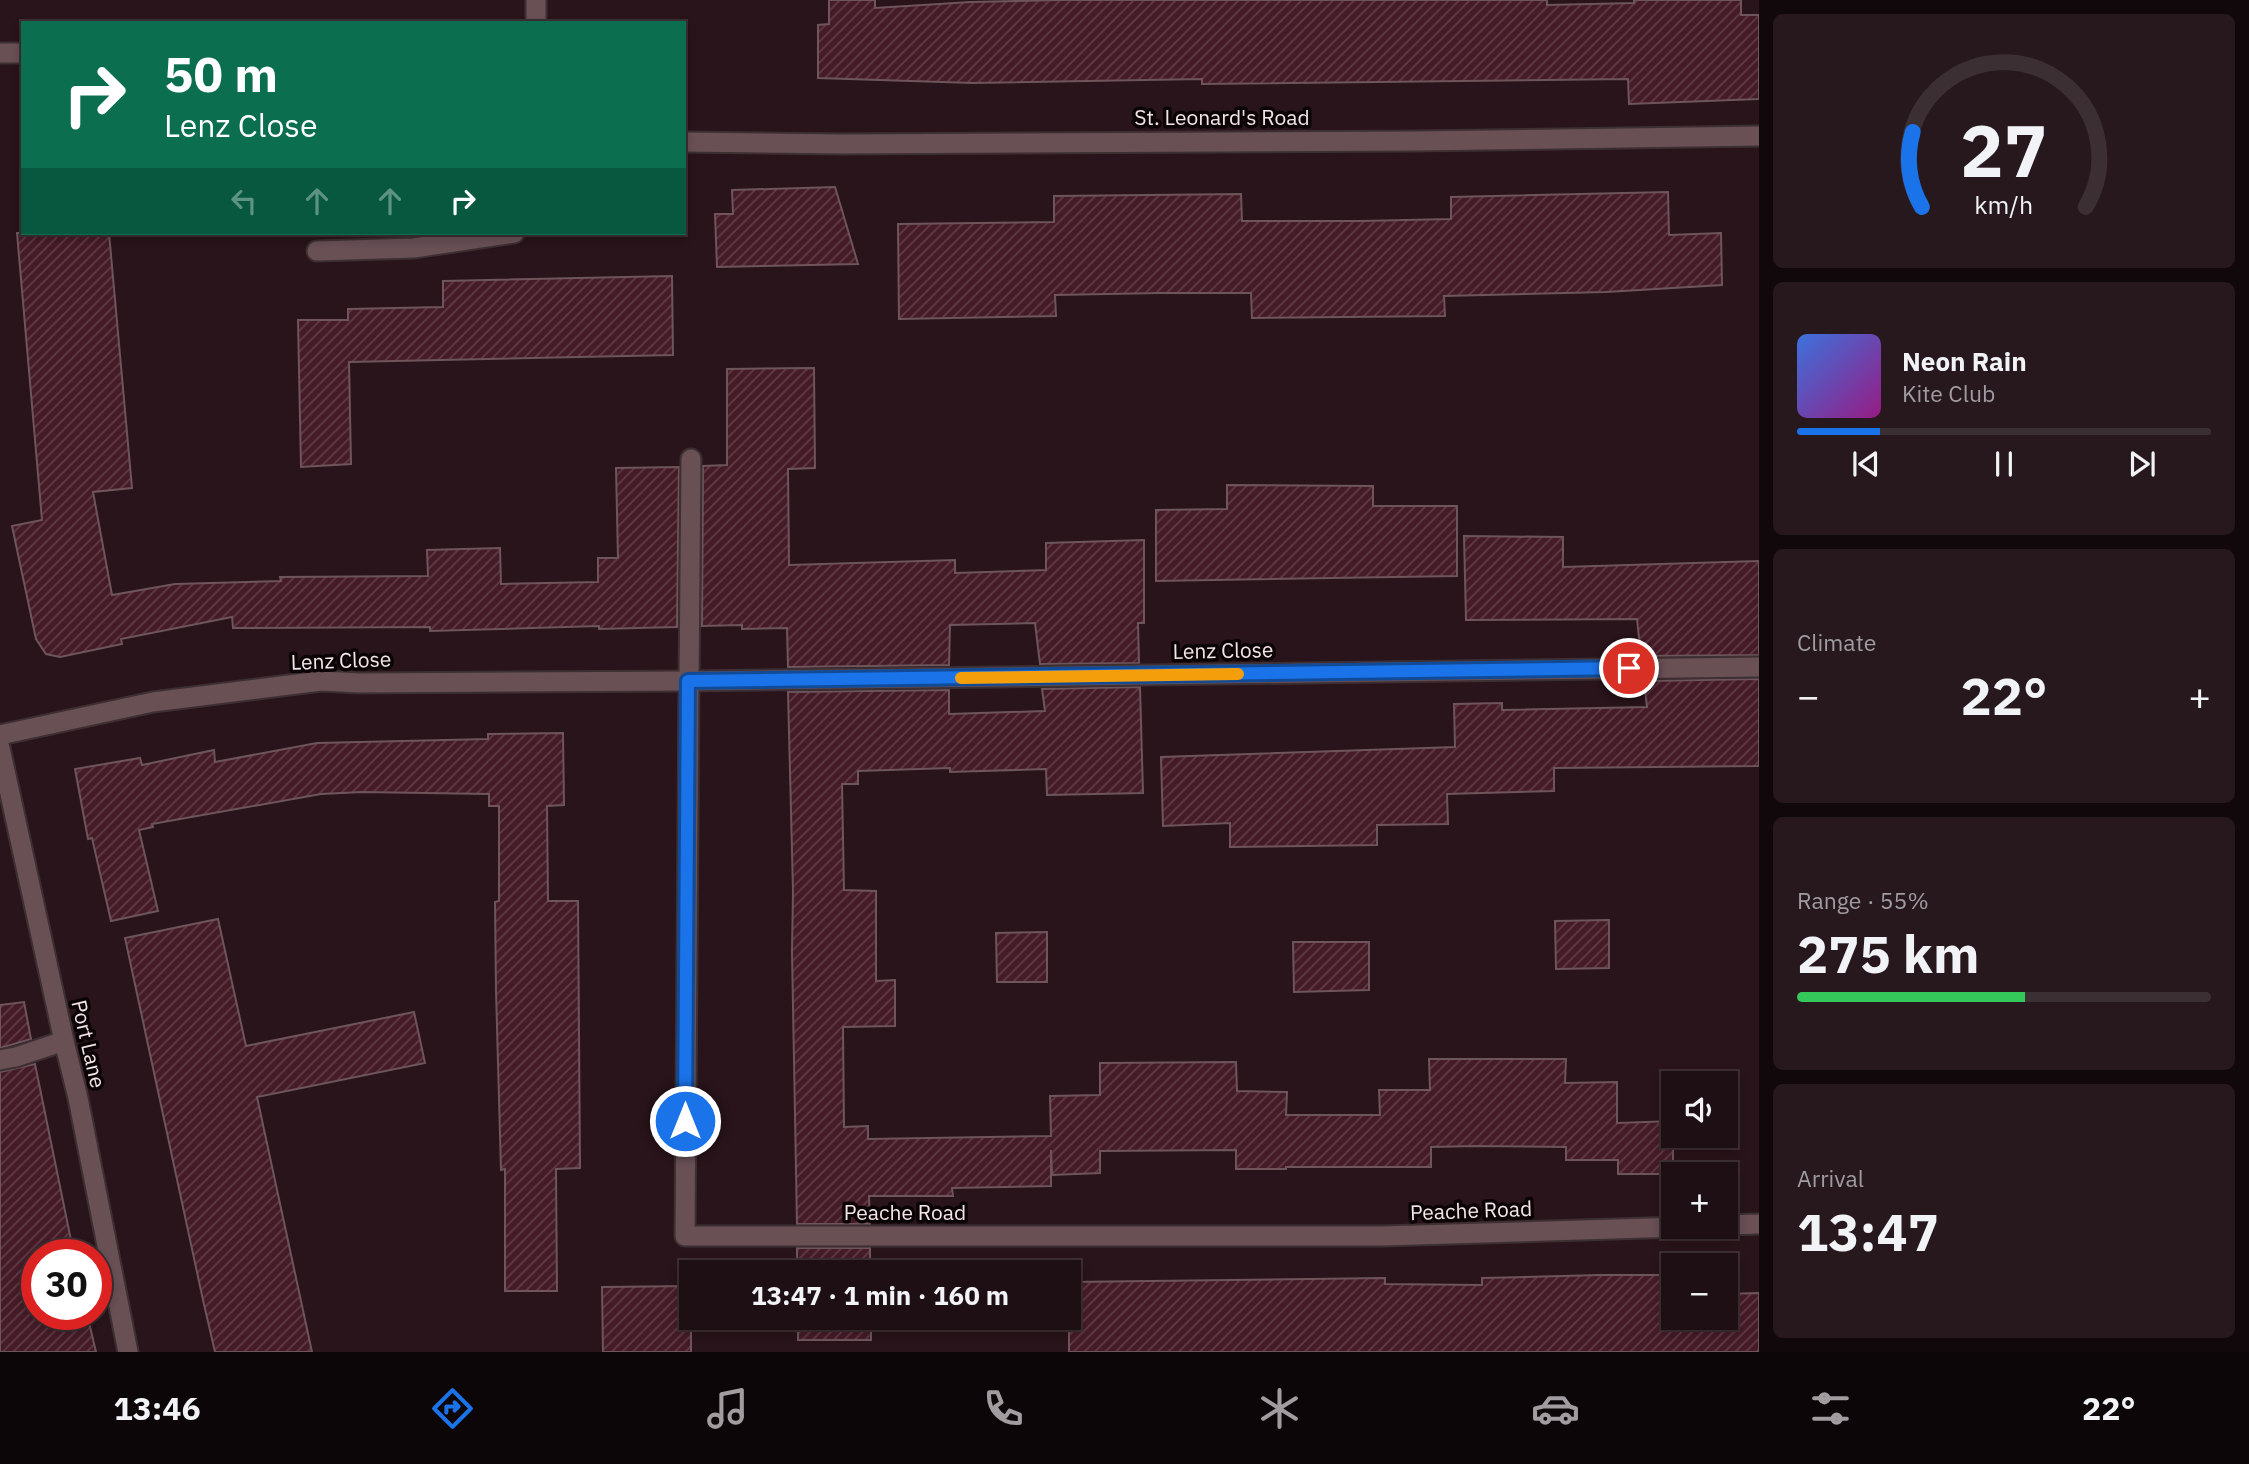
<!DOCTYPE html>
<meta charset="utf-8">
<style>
:root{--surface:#1e0f14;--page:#26181d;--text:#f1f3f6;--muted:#a19ca0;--line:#3c2f34;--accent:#1a73e8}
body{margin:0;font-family:"IBM Plex Sans",sans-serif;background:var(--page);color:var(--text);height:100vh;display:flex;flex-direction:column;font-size:26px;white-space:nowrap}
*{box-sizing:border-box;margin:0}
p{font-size:23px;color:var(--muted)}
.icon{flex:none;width:38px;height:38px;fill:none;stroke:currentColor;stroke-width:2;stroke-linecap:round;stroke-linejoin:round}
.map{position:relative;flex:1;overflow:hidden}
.panel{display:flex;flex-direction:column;gap:14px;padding:14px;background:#10080b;width:490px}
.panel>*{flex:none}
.banner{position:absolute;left:21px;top:21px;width:665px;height:214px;border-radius:0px;box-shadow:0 4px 10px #0003,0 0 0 2px var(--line);background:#0b6e4f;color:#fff;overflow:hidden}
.tools{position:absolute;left:1661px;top:1071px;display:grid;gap:14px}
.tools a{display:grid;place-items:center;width:77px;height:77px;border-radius:0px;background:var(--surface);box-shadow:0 4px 10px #0003,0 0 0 2px var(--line);font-size:35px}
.speed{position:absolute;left:21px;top:1239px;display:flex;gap:14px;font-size:35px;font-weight:700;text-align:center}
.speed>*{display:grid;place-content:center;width:91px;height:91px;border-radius:50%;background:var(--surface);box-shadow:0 4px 10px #0003,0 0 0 2px var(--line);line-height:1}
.speed .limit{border:10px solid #d22;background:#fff;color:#111}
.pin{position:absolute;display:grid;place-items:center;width:60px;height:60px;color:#fff;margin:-30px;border:4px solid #fff;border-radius:50%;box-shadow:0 2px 7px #0007}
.me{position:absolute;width:77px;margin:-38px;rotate:0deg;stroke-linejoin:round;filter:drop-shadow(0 0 5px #0008)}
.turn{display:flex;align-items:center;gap:24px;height:147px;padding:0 28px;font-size:32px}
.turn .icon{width:91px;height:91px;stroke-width:2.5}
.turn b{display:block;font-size:49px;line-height:60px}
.lanes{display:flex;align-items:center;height:66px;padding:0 28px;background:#0003;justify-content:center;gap:35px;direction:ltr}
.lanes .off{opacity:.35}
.big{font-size:52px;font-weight:700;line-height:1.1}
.panel .widget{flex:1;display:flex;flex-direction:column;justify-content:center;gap:10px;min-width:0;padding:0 24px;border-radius:10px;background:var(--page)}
.panel .dial{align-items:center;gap:0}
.dial svg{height:182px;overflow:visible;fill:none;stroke:var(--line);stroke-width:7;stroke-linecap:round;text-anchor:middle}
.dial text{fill:var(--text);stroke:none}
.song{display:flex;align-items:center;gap:21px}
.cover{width:84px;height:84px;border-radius:10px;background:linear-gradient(135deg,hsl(220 70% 55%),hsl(310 70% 35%))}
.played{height:7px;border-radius:4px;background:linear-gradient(90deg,var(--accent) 20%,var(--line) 20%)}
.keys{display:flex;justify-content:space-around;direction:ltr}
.heat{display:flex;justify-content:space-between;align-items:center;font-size:38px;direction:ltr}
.charge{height:10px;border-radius:5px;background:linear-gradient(90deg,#34c759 55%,var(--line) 0)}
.trip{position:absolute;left:679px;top:1260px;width:402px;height:70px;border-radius:0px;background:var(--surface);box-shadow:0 4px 10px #0003,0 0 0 2px var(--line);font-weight:700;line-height:70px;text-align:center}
.tabs{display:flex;height:112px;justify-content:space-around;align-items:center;background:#0c0608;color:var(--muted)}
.tabs .icon{width:49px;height:49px}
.tabs .selected{color:var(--accent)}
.tabs b{font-size:32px;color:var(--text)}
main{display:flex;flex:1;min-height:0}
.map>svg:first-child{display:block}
.building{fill:url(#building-hatch);stroke:#6d555b;stroke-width:2}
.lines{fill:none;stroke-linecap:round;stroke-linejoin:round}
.service-casing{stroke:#3d2f32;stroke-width:23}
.minor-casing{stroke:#3d2f32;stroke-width:23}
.service{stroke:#685055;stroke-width:19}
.minor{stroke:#685055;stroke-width:19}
.route-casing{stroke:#114b97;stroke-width:18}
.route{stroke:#1a73e8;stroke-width:12}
.slow{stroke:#f59e0b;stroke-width:12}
.labels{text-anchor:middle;stroke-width:7;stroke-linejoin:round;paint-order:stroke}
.street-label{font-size:21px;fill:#f3e5e8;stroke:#0b0406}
</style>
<main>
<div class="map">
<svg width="1759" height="1352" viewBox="0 0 1759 1352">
<defs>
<pattern id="building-hatch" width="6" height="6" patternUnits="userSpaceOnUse" patternTransform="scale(1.75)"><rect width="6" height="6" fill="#451b28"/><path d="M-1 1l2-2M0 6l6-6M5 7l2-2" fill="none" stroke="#603c47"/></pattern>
</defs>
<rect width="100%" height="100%" fill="#28141a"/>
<!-- building -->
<g class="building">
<polygon points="829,0 875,0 875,8 971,2 1060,0 1547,0 1547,5 1634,3 1634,0 1741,0 1741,15 1759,15 1759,99 1629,104 1628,79 1202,84 1202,79 973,83 818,78 818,25 829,24"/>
<polygon points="835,187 858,264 717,267 715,214 733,214 732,190"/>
<polygon points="1668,192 1669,235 1721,233 1722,285 1606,292 1444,296 1445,316 1252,318 1251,293 1160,293 1055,295 1056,316 899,319 898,224 1054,222 1054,196 1241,194 1242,221 1360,221 1451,219 1451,197"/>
<polygon points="17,233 109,233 132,488 93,492 112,595 175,584 281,581 280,577 428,576 427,550 500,548 501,584 598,582 598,558 618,558 616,468 679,467 677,627 599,629 599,626 430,631 430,627 233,628 232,617 121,639 122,644 60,657 46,654 36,639 12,526 42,520"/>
<polygon points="672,276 673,355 349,362 351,464 301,467 298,320 348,320 348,309 443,307 443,281"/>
<polygon points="814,368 815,468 788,469 789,565 955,560 955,573 1046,570 1046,543 1144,540 1144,623 1138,623 1139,663 1040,664 1035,623 950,625 949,665 788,667 787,628 742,629 742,625 702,626 703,466 727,465 727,369"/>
<polygon points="1227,485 1373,486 1373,506 1457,506 1457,576 1156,581 1156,510 1227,509"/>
<polygon points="1464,536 1563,537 1563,567 1759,561 1759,655 1641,656 1637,619 1466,620"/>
<polygon points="1759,679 1759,766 1554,768 1554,791 1447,794 1448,824 1377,825 1377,845 1230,847 1230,823 1163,826 1161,757 1455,747 1454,704 1502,703 1502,710 1647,707 1644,681"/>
<polygon points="1140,687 1143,793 1047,795 1046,769 950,772 950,768 858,771 858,784 842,784 844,890 876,891 876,981 895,980 895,1026 843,1027 844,1127 868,1126 868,1139 1051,1136 1050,1096 1100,1095 1100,1063 1236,1062 1237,1091 1287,1092 1286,1115 1380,1115 1379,1090 1430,1090 1429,1059 1566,1059 1565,1083 1617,1082 1617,1123 1673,1121 1673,1174 1618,1174 1618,1160 1566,1160 1566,1147 1476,1146 1431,1147 1431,1167 1286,1167 1286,1169 1236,1169 1236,1150 1100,1151 1100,1173 1052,1175 1051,1150 1051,1186 952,1188 953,1196 869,1196 870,1224 797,1224 792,952 793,891 788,692 949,690 949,714 1045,711 1042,689"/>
<polygon points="563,733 564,805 547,806 548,901 578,901 580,1168 556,1169 557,1291 505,1291 505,1169 501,1170 496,991 495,902 499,901 499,806 489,806 489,794 362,792 321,794 152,824 153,827 139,830 158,911 111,921 92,838 88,839 75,769 140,758 142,765 214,750 215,762 317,743 488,739 488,734"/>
<polygon points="218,919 246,1046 414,1012 425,1063 257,1097 312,1352 215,1352 203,1300 125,938"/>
<polygon points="1609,920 1609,968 1556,969 1555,921"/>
<polygon points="1047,932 1047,982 997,982 996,933"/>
<polygon points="1293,942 1369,942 1369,990 1294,992"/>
<polygon points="24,1002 31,1039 0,1048 0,1005"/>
<polygon points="35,1064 74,1255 37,1255 37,1314 87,1314 96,1352 0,1352 0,1072"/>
<rect x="797" y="1248" width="73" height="24"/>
<polygon points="1600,1275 1673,1275 1673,1318 1726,1318 1726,1294 1759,1293 1759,1352 1069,1352 1069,1282 1385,1278 1385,1284 1482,1285 1482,1278"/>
<polygon points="691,1286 691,1352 603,1352 602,1287"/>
<rect x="798" y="1318" width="73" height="22"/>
</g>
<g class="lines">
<!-- service casing -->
<g class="service-casing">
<g id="service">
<polyline points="0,53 23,53"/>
<polyline points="317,251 414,248 514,233"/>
<polyline points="689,681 691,459"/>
</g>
</g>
<!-- minor casing -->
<g class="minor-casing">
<g id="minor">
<polyline points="536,0 536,23"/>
<polyline points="684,142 842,144 1415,141 1759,136"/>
<polyline points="689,681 685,1236 1383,1236 1680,1227"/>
<polyline points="0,735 153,702 321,681 360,683 689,681 1759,667"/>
<polyline points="0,748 64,1041 78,1098 128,1352"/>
<polyline points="0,1060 16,1057 64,1041"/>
<polyline points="1726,1225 1759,1224"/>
</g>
</g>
<!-- service -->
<use href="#service" class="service"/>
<!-- minor -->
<use href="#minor" class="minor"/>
</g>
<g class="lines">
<!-- route casing -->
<g class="route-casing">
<polyline id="route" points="685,1121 688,681 1629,668"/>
</g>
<!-- route -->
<use href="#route" class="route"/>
<!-- slow -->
<polyline class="slow" points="961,678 1238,674"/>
</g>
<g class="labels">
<!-- street labels -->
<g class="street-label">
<text x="1222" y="125">St. Leonard's Road</text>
<text transform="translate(1223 651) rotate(-1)" y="7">Lenz Close</text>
<text transform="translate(341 661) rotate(-2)" y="7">Lenz Close</text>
<text transform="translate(88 1044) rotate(77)" y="7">Port Lane</text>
<text transform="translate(1471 1211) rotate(-2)" y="7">Peache Road</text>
<text x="905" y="1220">Peache Road</text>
</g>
</g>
</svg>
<div class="tools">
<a><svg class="icon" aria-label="sound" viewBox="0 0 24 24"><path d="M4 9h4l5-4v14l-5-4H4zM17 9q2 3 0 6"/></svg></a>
<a>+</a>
<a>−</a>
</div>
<div class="speed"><div class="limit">30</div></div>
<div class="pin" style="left:1629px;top:668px;background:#d93025"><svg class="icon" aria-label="arrive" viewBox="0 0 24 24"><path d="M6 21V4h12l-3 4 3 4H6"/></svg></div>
<svg class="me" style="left:685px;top:1121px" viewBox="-20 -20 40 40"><circle r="17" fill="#1a73e8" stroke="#fff" stroke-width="3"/><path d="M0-11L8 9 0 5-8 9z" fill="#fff"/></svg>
<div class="trip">13:47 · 1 min · 160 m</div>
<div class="banner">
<div class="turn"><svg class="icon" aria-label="right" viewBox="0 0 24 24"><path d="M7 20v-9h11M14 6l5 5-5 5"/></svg><div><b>50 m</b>Lenz Close</div></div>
<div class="lanes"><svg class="icon off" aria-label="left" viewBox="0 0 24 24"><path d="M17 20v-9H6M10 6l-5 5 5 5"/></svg><svg class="icon off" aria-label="ahead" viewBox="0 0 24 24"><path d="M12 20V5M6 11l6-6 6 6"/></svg><svg class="icon off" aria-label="ahead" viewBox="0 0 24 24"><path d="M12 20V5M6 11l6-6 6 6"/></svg><svg class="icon" aria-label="right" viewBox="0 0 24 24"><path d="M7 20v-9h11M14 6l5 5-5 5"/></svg></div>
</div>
</div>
<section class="panel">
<div class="widget dial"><svg viewBox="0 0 100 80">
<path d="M14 69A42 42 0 1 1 86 69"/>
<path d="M14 69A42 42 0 0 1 10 36" stroke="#1a73e8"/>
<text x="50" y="56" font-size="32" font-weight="700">27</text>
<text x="50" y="72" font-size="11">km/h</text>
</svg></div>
<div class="widget">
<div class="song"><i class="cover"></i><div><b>Neon Rain</b><p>Kite Club</p></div></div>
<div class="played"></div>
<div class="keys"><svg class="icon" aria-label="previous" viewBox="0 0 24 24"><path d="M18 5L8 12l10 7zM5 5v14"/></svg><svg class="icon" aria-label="pause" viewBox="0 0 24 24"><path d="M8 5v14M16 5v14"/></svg><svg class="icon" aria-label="next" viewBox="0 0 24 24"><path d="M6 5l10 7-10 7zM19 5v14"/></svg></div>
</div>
<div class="widget"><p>Climate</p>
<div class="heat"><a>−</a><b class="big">22°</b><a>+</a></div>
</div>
<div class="widget"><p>Range · 55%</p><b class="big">275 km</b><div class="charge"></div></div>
<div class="widget"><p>Arrival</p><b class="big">13:47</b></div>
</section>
</main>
<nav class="tabs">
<b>13:46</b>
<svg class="icon selected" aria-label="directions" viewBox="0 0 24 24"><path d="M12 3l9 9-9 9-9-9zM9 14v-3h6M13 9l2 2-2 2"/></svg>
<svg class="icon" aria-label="music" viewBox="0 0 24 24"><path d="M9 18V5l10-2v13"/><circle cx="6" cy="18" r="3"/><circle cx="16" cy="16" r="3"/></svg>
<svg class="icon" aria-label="phone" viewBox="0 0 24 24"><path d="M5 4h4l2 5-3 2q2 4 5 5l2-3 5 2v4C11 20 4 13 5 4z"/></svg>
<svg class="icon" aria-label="climate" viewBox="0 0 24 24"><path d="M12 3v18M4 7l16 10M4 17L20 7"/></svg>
<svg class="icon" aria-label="car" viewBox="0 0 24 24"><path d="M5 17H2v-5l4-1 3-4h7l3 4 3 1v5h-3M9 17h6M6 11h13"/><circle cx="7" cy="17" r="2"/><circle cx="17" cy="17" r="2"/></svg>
<svg class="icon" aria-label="filters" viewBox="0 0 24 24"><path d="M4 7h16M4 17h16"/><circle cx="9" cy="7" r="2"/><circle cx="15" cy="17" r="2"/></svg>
<b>22°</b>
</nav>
